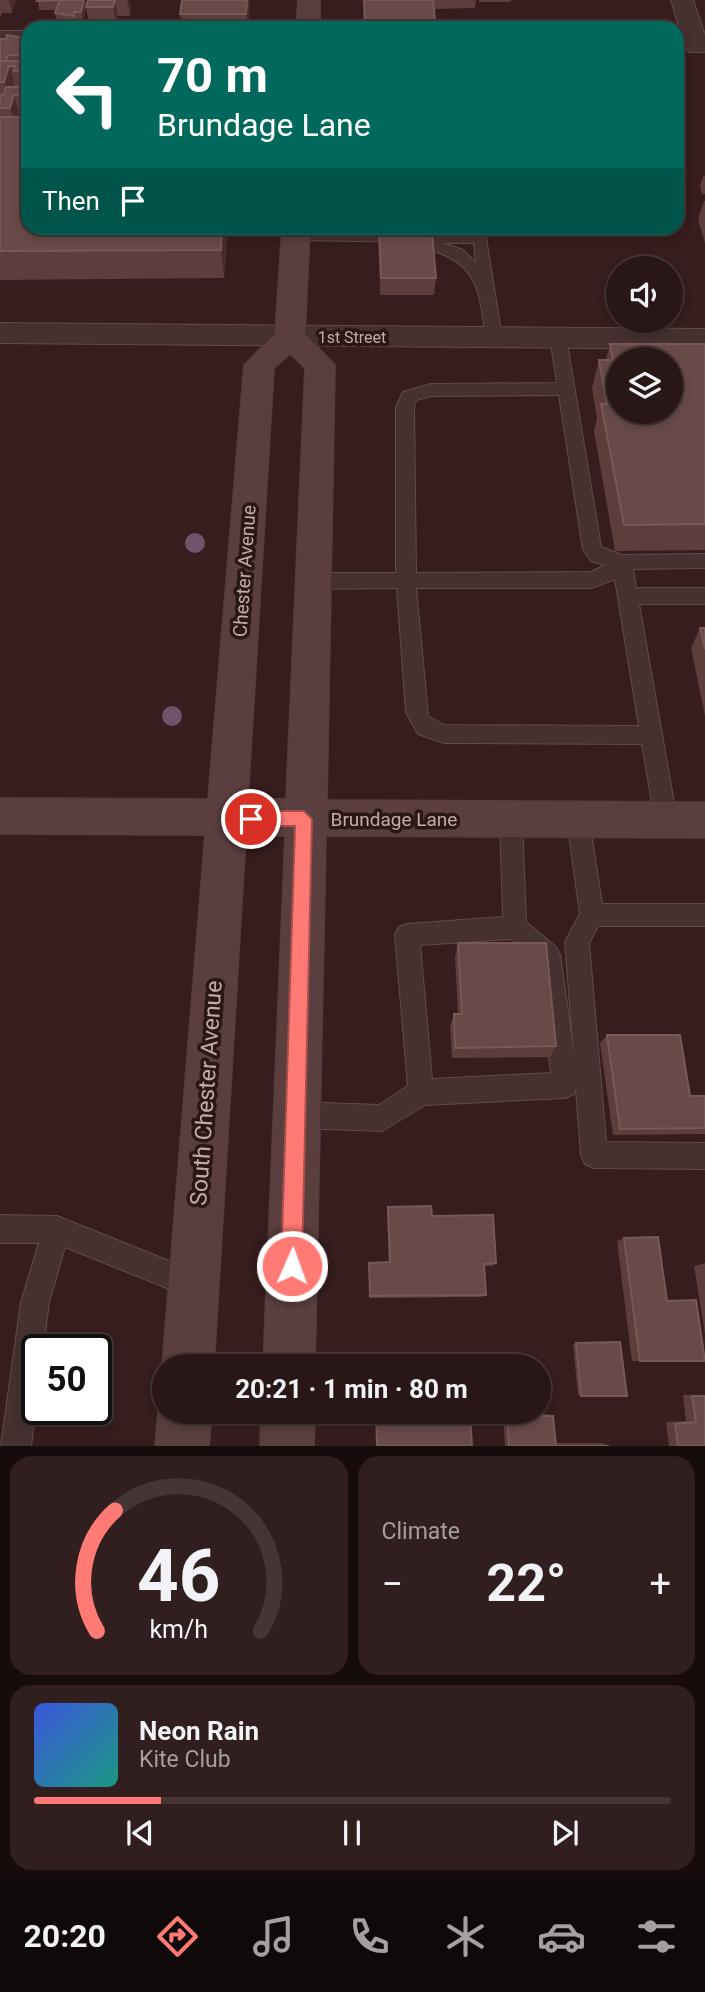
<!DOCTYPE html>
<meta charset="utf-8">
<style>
:root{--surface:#291616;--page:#311f1f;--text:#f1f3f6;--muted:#a59fa1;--line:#453535;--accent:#ff7a74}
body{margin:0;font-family:Roboto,sans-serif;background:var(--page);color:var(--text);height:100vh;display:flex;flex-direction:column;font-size:26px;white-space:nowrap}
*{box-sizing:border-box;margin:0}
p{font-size:23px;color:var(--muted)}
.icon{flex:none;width:38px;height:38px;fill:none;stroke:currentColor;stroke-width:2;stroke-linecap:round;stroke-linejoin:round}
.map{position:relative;height:1446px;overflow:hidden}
.side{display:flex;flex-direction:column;gap:10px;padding:10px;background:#170c0c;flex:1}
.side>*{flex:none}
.hud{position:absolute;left:21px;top:21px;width:663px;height:214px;border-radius:21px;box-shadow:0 4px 10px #0003,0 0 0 2px var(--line);background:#00695c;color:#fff;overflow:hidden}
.fabs{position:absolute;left:606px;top:256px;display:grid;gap:14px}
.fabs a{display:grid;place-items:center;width:77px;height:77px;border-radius:50%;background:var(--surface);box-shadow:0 4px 10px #0003,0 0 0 2px var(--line);font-size:35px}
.speed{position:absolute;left:21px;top:1334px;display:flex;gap:14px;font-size:35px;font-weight:700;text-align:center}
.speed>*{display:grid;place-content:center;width:91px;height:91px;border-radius:50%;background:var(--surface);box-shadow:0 4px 10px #0003,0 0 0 2px var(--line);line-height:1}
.speed .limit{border:4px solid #111;border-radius:10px;background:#fff;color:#111}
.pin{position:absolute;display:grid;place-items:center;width:60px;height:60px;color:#fff;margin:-30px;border:4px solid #fff;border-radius:50%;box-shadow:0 2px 7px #0007}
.me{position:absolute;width:77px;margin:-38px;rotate:2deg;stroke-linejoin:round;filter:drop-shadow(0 0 5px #0008)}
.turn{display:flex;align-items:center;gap:24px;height:147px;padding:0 21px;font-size:32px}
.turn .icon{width:91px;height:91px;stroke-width:2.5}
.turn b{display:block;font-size:49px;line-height:60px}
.then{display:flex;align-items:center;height:66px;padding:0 21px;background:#0003;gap:14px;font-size:26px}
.big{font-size:52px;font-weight:700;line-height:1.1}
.side .card{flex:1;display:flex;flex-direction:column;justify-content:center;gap:10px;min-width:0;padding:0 24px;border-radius:21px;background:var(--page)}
.side .dial{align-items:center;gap:0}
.dial svg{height:182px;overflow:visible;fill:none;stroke:var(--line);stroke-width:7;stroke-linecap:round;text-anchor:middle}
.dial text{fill:var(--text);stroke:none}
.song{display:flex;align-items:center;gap:21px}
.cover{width:84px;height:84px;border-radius:10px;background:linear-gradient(135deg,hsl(230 70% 55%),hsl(170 70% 35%))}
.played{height:7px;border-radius:4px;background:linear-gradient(90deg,var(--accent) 20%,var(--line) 20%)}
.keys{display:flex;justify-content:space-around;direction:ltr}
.heat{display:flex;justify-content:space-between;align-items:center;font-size:38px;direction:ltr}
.side .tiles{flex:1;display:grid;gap:10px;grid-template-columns:1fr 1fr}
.card:last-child{grid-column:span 2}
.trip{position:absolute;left:152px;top:1354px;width:399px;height:70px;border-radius:35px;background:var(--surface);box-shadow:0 4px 10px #0003,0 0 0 2px var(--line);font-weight:700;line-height:70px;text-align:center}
.menu{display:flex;height:112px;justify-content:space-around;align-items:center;background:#100909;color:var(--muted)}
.menu .icon{width:49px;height:49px}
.menu .current{color:var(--accent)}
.menu b{font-size:32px;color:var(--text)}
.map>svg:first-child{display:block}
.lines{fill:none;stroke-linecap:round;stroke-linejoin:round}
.lane-casing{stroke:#624b4b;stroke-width:2}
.street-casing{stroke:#624b4b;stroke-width:2}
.secondary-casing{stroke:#503a3a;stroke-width:2}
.lane{fill:#473130;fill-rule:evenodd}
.street{fill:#473130;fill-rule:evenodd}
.secondary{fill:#5a3f3e;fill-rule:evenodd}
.tree{fill:#6f536b}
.wall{fill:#5d3e3d}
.shaded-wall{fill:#492c2b}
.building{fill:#684a49;stroke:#775958;stroke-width:2;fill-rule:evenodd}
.route{fill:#ff7a74;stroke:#a64f4b;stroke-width:2}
.labels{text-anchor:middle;stroke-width:7;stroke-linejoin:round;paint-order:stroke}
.far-street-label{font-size:16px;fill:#c5abaa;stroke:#2b1716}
.street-label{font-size:19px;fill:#c5abaa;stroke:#2b1716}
.near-street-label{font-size:23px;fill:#c5abaa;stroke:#2b1716}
</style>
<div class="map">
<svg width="705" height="1446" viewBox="0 0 705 1446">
<rect width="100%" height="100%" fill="#371d1d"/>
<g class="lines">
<!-- lane casing -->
<g class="lane-casing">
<g id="lane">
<rect x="0" y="31" width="28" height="8"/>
<path d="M296 232 475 233 486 238 502 338 494 344 486 338C479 289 479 263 425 248L424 242 291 240 288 237ZM443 243H474L476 263 463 250Z"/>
<path d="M558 332 566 338 601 547 622 555 705 554V568L633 569 636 588H705V604H639L677 820 674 827 666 830 658 827 655 820 642 744 444 743 418 734 406 712 397 588 313 589 306 586 303 581 306 576 313 573H396V407L403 392 431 384 557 383 550 338ZM559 395 583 549 591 561 605 565 591 572 416 573 414 407 416 400 431 396ZM615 579 639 726 444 725 428 716 416 588H591Z"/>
<path d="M511 810 519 813 522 820 526 922 556 947 560 955 574 1055 565 942 580 914 567 820 570 813 578 810 586 813 589 820 602 904H705V926H598L589 943 606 1142 705 1143V1169L594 1168 585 1164 581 1155 576 1089 574 1094 565 1098 425 1105 382 1131 296 1128 287 1124 283 1115 287 1106 296 1102 379 1105 408 1086 395 935 399 927 407 924 503 917 500 820 503 813ZM511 939 537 961 551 1073 432 1079 420 945Z"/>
<polygon points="0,1215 57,1216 204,1275 208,1285 204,1295 194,1299 65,1247 49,1302 43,1349 37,1349 37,1399 31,1446 1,1446 21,1302 39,1243 0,1243"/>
</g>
</g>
<!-- street casing -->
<g class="street-casing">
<g id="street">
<polygon points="671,0 693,0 705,35 705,52 689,52 685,47"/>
<polygon points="0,323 705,329 705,349 0,343"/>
</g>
</g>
<!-- secondary casing -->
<g class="secondary-casing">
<g id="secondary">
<polygon points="298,0 320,0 320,28 296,28"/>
<path d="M282 228H310L305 334 335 365 327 800 705 802V838L326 836 315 1367H263L285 836H246L214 1367H164V1374L162 1367 205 835 0 834V798L208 799 244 365 275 334ZM290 354 305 368 286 799H248L274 368Z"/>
<polygon points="164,1397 164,1412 212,1412 209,1446 155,1446 158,1412"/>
<polygon points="261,1412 315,1412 314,1446 260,1446"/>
</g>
</g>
<!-- lane -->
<use href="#lane" class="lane"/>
<!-- street -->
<use href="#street" class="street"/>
<!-- secondary -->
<use href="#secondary" class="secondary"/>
</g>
<!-- trees -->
<g class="tree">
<circle cx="195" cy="543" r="10"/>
<circle cx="172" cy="716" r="10"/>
</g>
<!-- wall -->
<g class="wall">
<polygon points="0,0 16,0 12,13 2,13 0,18"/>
<polygon points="38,0 85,0 86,6 83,21 76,22 75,25 57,22 55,13 56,10 39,10"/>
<polygon points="115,0 129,0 131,9 130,16 118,16 116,24 89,24 86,7"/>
<polygon points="182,0 250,0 248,28 182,28 180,14"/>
<polygon points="364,0 476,0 475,8 434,9 435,22 535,28 364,28"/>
<rect x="479" y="0" width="32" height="2"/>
<polygon points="0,39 27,48 26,50 28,50 28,113 19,113 18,117 28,228 228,228 224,278 0,280"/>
<polygon points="703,176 705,176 705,194 702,194 700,186"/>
<polygon points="704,201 705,201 705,243 698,219"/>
<polygon points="379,232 436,278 434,295 380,295"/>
<polygon points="610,344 705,344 705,550 615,551 594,431 597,419 592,388 599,360 606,360"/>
<polygon points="700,628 705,628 705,716 691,648"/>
<polygon points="458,943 556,1046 550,1057 452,1058 450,1026 454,1014 458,1014 455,957"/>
<polygon points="607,1035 690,1096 705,1096 705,1134 613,1135 600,1043"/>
<polygon points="388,1207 432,1216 496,1263 492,1266 484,1266 486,1295 482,1297 369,1298 369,1266 389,1262 387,1211"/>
<polygon points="624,1238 667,1301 705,1361 632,1361 617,1241"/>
<polygon points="705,1263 705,1334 694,1266"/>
<polygon points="620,1342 581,1396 578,1395 573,1344"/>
<polygon points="683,1395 705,1395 705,1446 669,1446 666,1422 686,1421"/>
<polygon points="503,1414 548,1414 553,1416 556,1443 602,1443 609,1446 505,1446"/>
</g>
<!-- shaded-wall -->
<g class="shaded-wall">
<polygon points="9,0 16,0 12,13"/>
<polygon points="84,0 85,0 86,6 83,21 81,12"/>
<polygon points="115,0 118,16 116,24 113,7"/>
<polygon points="127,0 129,0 131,9 130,16"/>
<polygon points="247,0 250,0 248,28 246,14"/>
<polygon points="24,38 27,48 23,60 21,50"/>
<polygon points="8,55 14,83 9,99 4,82 2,61"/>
<polygon points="14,95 19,113 15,126 10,108"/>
<polygon points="222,228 228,228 224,278 221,250"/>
</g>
<!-- building -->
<g class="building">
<polygon points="38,0 59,0 37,1"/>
<polygon points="60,0 84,0 81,12 74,12 74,16 55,13"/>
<polygon points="88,0 115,0 113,7 86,7"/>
<polygon points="182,0 247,0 246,14 180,14"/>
<polygon points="364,0 433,0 435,20 403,22 519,22 520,28 365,28"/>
<polygon points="534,21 535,28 520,28 519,22 492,22"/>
<polygon points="7,35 24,38 21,50 28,50 28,61 20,61 21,55 8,55 6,61 0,61 0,39 6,39"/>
<polygon points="0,61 28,61 28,71 14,71 15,66 9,66 4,82 0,82"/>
<polygon points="6,87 28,87 28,95 14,95 10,108 0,108 0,95 4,95"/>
<polygon points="0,117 28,117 28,228 222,228 221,250 0,251"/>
<polygon points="379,232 432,232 436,278 381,278"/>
<path d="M610 344H705V524L624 525 601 404H607L599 360H613ZM618 359H670V411H618Z"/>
<polygon points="700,628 705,628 705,649"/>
<polygon points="458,943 546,943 556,1046 455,1048 454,1014 462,1014"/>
<polygon points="607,1035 680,1035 690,1096 705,1096 705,1128 620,1129"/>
<polygon points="431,1206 432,1216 493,1215 496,1263 484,1264 486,1295 370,1296 369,1263 390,1262 388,1207"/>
<polygon points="658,1237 667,1301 696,1300 705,1361 640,1361 624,1238"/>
<polygon points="620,1342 627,1396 581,1396 576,1343"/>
<polygon points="692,1396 705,1396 705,1446 678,1446 675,1424 696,1422"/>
<polygon points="376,1412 470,1412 472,1446 377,1446"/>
<polygon points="507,1416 553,1416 556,1446 609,1446 509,1446"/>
</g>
<!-- route -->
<polygon class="route" points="251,811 304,811 312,819 302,1266 299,1273 292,1276 285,1273 281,1266 295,826 251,826 243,819"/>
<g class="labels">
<!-- far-street labels -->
<g class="far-street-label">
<text x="352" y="343">1st Street</text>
</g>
<!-- street labels -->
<g class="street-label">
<text transform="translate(244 571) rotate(-86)" y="7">Chester Avenue</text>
<text x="394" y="826">Brundage Lane</text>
</g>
<!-- near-street labels -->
<g class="near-street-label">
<text transform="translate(206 1093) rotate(-86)" y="8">South Chester Avenue</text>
</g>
</g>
</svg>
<div class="fabs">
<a><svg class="icon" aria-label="sound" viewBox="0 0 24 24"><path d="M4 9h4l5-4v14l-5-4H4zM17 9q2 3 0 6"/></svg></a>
<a><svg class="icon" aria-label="layers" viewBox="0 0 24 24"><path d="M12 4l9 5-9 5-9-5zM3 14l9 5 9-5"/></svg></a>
</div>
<div class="speed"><div class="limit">50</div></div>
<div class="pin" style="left:251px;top:819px;background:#d93025"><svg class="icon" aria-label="arrive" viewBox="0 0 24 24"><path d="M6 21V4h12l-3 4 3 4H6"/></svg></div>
<svg class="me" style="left:292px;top:1266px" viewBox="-20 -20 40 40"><circle r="17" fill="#ff7a74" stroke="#fff" stroke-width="3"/><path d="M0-11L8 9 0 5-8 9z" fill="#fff"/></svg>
<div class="trip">20:21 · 1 min · 80 m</div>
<div class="hud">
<div class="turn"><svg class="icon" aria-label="left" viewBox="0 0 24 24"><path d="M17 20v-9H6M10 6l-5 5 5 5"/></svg><div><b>70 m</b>Brundage Lane</div></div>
<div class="then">Then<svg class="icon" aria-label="arrive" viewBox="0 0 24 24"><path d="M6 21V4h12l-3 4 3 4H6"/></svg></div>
</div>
</div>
<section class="side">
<div class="tiles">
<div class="card dial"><svg viewBox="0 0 100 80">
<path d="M14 69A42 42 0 1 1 86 69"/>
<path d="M14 69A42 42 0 0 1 22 16" stroke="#ff7a74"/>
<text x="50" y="56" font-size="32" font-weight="700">46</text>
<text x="50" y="72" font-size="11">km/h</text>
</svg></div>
<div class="card"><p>Climate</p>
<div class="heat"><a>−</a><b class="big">22°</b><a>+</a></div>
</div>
<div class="card">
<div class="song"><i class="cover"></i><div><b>Neon Rain</b><p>Kite Club</p></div></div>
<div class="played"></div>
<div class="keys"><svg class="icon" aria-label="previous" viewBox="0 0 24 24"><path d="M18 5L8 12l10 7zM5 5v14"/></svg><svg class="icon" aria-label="pause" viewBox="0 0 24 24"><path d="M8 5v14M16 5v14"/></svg><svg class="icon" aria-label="next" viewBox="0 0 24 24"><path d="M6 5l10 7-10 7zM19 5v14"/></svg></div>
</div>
</div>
</section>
<nav class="menu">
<b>20:20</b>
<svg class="icon current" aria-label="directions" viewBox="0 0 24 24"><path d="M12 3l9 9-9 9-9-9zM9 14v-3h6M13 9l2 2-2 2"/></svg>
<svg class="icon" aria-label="music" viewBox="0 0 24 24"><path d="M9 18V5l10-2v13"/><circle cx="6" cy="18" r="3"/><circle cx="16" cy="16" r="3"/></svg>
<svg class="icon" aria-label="phone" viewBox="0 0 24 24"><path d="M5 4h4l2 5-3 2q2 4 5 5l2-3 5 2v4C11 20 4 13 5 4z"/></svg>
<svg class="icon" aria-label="climate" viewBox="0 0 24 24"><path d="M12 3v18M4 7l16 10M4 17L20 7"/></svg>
<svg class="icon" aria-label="car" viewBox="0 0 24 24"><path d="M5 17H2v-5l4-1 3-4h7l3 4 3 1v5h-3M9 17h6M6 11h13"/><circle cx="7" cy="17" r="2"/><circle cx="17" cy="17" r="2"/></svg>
<svg class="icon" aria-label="filters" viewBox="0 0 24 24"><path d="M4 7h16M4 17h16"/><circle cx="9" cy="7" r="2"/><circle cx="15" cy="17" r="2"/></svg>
</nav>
